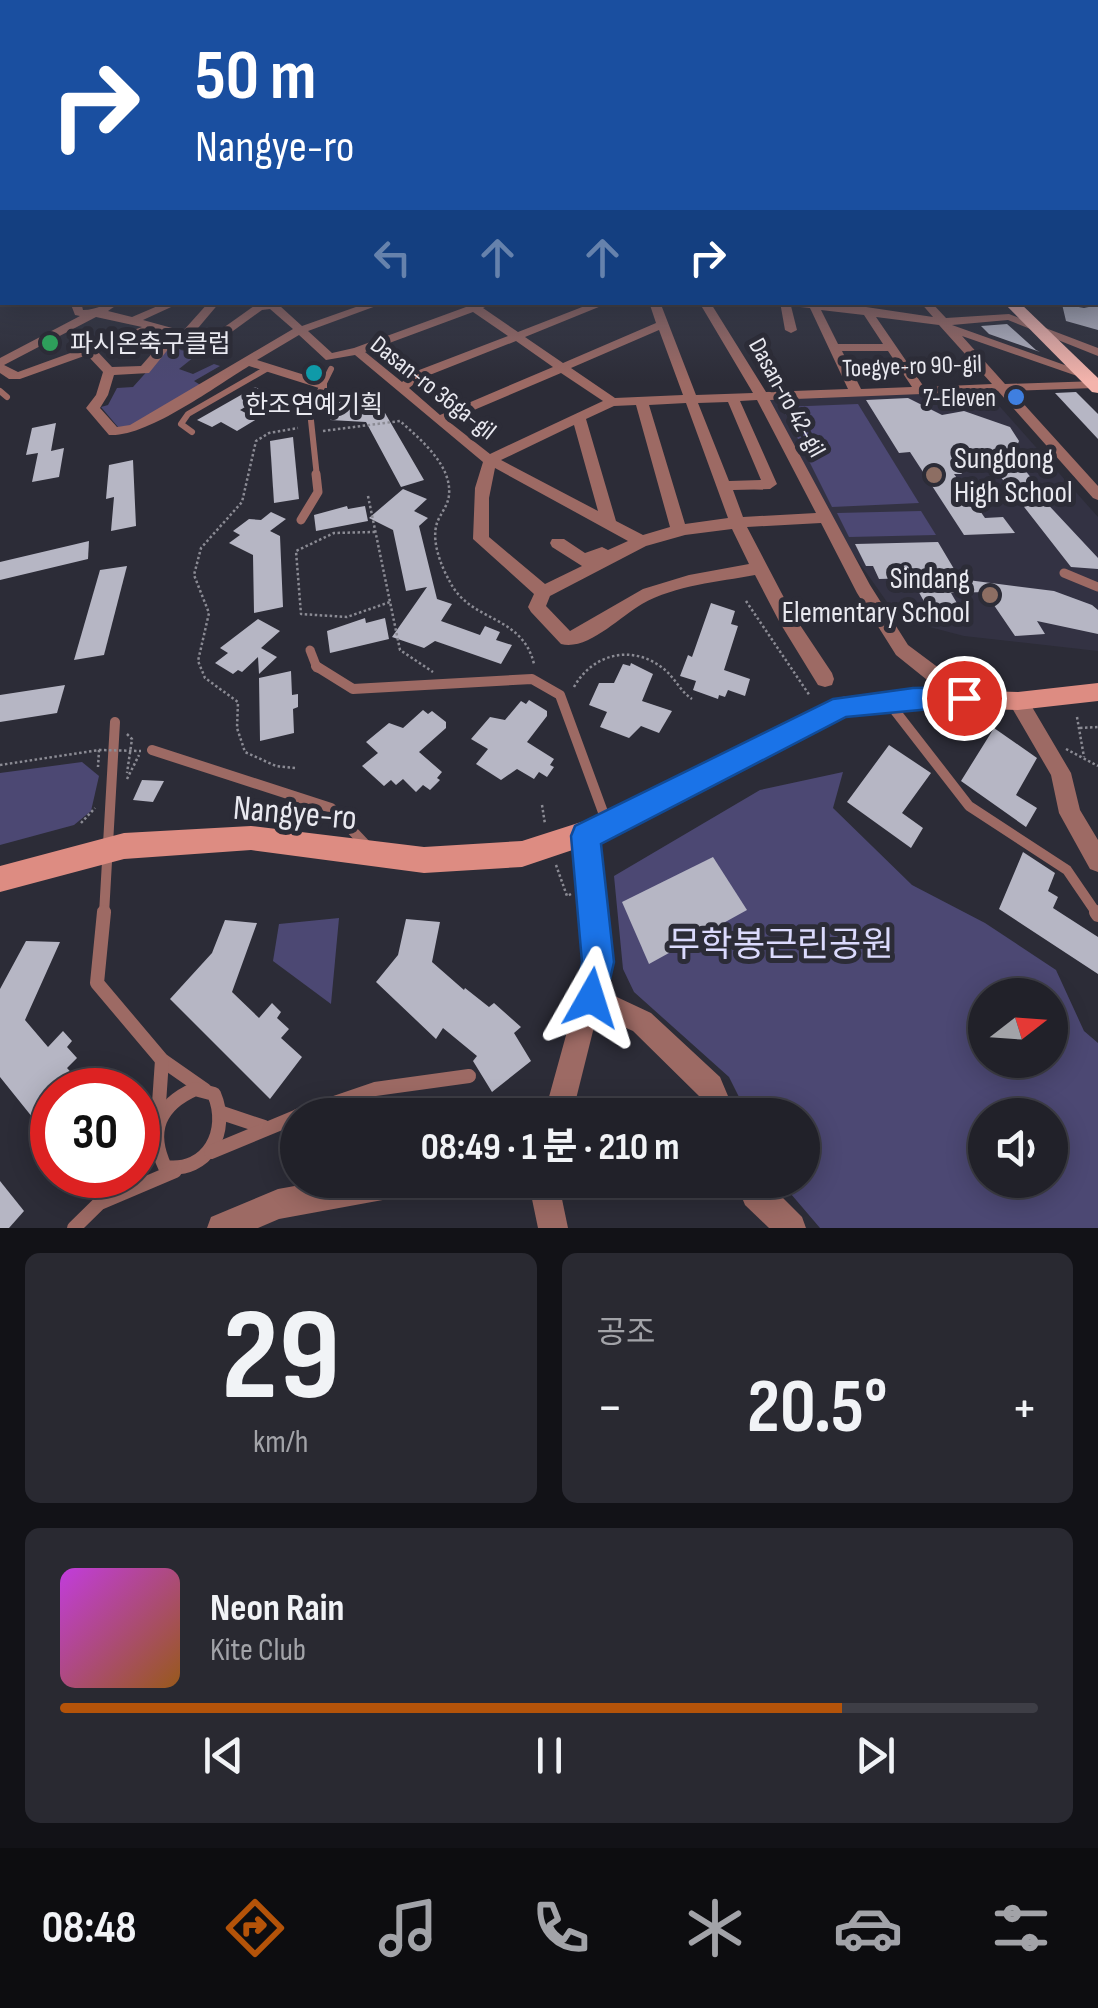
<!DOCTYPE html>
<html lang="ko">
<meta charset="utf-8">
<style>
:root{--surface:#212129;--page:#292931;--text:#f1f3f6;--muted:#a2a3a8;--line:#3e3e46;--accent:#b45309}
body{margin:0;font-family:"Sofia Sans Condensed","Noto Sans KR",sans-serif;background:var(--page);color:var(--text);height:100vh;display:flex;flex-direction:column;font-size:38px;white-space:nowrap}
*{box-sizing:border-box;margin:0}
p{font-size:32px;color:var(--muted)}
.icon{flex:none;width:55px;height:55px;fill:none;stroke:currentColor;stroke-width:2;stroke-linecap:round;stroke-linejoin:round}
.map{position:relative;height:1228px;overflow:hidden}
.details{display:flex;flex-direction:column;gap:25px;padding:25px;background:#121217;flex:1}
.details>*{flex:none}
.guide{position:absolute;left:0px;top:0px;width:1100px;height:305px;box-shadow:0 5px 25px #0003,0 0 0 2px var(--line);background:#1a4fa0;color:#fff;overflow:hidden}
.needle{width:65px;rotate:73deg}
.tools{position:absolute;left:968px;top:978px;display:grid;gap:20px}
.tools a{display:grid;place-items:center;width:100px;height:100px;border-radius:50%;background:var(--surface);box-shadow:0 5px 25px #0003,0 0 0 2px var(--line);font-size:50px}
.speed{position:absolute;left:30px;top:1068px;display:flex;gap:20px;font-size:50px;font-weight:700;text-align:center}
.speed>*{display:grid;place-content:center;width:130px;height:130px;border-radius:50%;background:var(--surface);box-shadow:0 5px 25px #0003,0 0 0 2px var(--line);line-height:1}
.speed .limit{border:15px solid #d22;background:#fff;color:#111}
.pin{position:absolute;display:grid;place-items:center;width:85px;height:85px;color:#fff;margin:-42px;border:5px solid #fff;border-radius:50%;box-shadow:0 2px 10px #0007}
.me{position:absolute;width:110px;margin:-55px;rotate:6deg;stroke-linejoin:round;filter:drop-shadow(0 0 8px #0008)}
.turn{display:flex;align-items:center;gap:35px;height:210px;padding:0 30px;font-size:45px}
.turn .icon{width:130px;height:130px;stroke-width:2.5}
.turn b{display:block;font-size:70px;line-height:85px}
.lanes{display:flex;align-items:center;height:95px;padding:0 30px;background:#0003;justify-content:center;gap:50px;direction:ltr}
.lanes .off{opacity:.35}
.big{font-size:75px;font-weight:700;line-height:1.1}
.details .widget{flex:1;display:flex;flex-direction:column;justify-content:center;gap:15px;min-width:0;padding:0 35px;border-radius:15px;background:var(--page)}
.details .dial{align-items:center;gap:0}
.dial b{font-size:130px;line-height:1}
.song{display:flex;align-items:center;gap:30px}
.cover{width:120px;height:120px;border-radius:15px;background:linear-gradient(135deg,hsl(290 70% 55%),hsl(30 70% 35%))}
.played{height:10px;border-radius:5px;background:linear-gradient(90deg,var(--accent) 80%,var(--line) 80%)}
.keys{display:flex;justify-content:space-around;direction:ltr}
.heat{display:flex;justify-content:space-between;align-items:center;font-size:55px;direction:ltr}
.details .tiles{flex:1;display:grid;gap:25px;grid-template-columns:1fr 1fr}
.widget:last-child{grid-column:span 2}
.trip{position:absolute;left:280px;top:1098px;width:540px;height:100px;border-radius:50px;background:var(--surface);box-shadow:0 5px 25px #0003,0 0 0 2px var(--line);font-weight:700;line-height:100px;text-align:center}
.menu{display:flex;height:160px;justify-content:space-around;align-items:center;background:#0d0d10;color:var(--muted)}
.menu .icon{width:70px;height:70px}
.menu .active{color:var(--accent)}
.menu b{font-size:45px;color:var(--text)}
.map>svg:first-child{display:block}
.built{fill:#333243}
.green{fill:#4c4873;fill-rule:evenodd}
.building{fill:#b6b6c4}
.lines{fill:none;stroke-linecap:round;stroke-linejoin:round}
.path{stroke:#8b8b94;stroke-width:2.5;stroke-dasharray:2.5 2.5;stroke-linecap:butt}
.service-far3{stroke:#9d6a64;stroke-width:6}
.service-far2{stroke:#9d6a64;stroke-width:9}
.service-far1{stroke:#9d6a64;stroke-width:10}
.service{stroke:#9d6a64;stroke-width:14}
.minor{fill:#9d6a64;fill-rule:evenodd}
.secondary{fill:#dd8c82;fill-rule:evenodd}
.primary{fill:#f4b4ac;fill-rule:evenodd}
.path-bridge{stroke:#8b8b94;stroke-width:2.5;stroke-dasharray:2.5 2.5;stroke-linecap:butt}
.route{fill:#1a73e8;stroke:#114b97;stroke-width:2.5}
.leisure-dot{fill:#2e9e5b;stroke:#2c2c37;stroke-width:4}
.culture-dot{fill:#0f9aa8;stroke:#2c2c37;stroke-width:4}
.shop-dot{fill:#3f7fe0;stroke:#2c2c37;stroke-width:4}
.education-dot{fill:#8d6e63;stroke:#2c2c37;stroke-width:4}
.labels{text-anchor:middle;stroke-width:10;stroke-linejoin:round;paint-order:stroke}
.far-poi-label{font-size:25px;fill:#e9e9f0;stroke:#2c2c37;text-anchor:start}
.far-street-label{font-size:25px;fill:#e9e9f0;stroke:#2c2c37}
.poi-label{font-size:30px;fill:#e9e9f0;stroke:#2c2c37;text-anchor:start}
.near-street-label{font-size:35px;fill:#e9e9f0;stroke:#2c2c37}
.near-park-label{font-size:35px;fill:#dbdafd;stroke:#2c2c37}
</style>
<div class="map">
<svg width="1098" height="1228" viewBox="0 0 1098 1228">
<rect width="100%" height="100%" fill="#2c2c37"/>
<!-- built -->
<polygon class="built" points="986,391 1098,517 1098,651 964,636 899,619 844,541 769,398"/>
<!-- green -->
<g class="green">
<polygon points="177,338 185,341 180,350 199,353 179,369 193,374 214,364 220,366 194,381 202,386 134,426 118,427 101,407 108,405 117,388 133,387"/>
<polygon points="858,404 919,503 832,507 782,407"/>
<polygon points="921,511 936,535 849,537 837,513"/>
<polygon points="82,762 99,776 91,811 74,825 0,845 0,773"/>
<path d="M843 772 833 808 912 885 985 923 1056 970 1084 1031 1098 1043V1228H820L779 1180H802V1115H748L729 1077 634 992 623 969 614 876 760 790ZM985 995H1050V1060H985ZM985 1115H1050V1180H985Z"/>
<polygon points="339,918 331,1004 273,961 279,924"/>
</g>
<!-- building -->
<g class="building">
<polygon points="1062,304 1084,308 1098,305 1098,330 1066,321"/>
<polygon points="1007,324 1036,350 1040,352 989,334 981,326"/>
<polygon points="255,387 268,394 240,410 257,419 237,431 221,422 212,427 197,420"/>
<polygon points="352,390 371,393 362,406 385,413 424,480 401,487 366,422 330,420 336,413 329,412"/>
<polygon points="1076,392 1098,414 1098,439 1055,393"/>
<polygon points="908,398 942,415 964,411 1010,427 1019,441 1013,456 1033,480 1026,481 1098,558 1098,569 1071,567 989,462 982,467 958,468 962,474 954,474 985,518 1003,517 1015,533 964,535 910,452 899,453 866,400"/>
<polygon points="56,423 51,451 64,448 59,477 32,482 38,453 26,455 32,428"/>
<polygon points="293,437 299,499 274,503 270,441"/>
<polygon points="133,460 136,526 111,531 114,497 106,499 109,465"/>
<polygon points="403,489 427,499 414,511 428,518 419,526 437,599 452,604 441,621 480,635 485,626 500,632 496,640 512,645 501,664 435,641 424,648 392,637 427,587 406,591 393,530 369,518"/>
<polygon points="347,506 348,509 365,506 368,521 316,531 314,515"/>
<polygon points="271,512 286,519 270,531 280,536 283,607 254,613 253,555 229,543 240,535 233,531 249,519 261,520"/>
<polygon points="89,541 88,559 0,580 0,562"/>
<polygon points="938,542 960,579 1054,591 1092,605 1098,610 1098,634 1037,621 1045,634 1015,636 985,592 951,593 968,622 936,623 911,578 879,579 873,566 866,566 855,544"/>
<polygon points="127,566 104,655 74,660 100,570"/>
<polygon points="711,603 735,611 731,624 738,626 724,670 750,679 745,696 728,690 725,697 719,695 718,699 693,690 696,681 680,676 688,655 692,657"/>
<polygon points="365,618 366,623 385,618 389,639 330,653 327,631"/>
<polygon points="258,619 280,631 261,648 277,657 259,674 258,657 242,672 238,670 233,674 215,663 228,653 220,648"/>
<polygon points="631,663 653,674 642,701 672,711 659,733 641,726 629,738 600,727 607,712 589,705 599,683 614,683 623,664 630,666"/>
<polygon points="291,671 292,695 298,694 298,707 293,709 294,733 260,741 259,678"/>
<polygon points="65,685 57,713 0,722 0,695"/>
<polygon points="529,700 547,711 547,716 527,742 554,759 550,765 554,767 547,777 539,772 534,779 517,769 501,780 476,764 488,749 471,739 490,717 505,720 521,701 526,704"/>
<polygon points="423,710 428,714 432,711 446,722 446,728 419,752 442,772 437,778 440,780 430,790 423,785 416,792 403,779 396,785 391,780 384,786 362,766 378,753 366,742 389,723 403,728"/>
<polygon points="994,728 1037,758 1016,795 1037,808 1026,827 961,781"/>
<polygon points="889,745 931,773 902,813 923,828 911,848 847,802"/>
<polygon points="142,780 164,781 153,802 133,800"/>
<polygon points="1023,852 1055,873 1048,891 1058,897 1053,908 1098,937 1098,974 999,909"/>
<polygon points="713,857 747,910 649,964 622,902"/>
<polygon points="406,919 440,922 432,962 464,990 465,988 489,1007 494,1003 521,1027 514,1033 531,1061 492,1092 473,1061 477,1056 443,1028 436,1039 376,982 398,955"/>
<polygon points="225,920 257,923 232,992 259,1018 272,1003 281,1012 277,1018 289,1029 281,1038 302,1057 270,1099 170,999 212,953"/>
<polygon points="26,941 60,942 25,1020 48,1047 63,1031 72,1041 67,1047 77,1058 67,1068 87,1090 52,1090 52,1124 45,1133 0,1077 0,989"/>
<polygon points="0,1181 24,1211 9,1228 0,1228"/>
</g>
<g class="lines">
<!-- path -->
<g class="path">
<path d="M323 431 400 421C420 439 452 465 449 495 448 506 440 514 437 523 431 541 441 566 450 582 471 623 522 614 534 664"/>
<polyline points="368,496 400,650 433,672"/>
<polyline points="375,532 334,533 296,551 301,614 347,617 390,602"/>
<polyline points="746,601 810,696"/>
<path d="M574 687C593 653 633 644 664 669 675 678 680 691 692 699"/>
<polyline points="1077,717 1084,757"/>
<polyline points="1080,728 1098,727"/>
<polyline points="127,734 132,739 127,773"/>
<polyline points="1066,749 1098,766"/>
<polyline points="0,765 99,750 98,767"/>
<polyline points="295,768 276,766 245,752 237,728 238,702 205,678 198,661 209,613 194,575 201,548 242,502 256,441 269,433 298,428"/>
<polyline points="127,779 139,755"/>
<polyline points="542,805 545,824"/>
<polyline points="81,823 95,808"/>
<polyline points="556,865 567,896 571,894"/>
</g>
<!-- service-far3 -->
<g class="service-far3">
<polyline points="0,391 7,397"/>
<polyline points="192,432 181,424 188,414 268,368"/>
<polyline points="317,477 310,411 331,369"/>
</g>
<!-- service-far2 -->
<g class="service-far2">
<polyline points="301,520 318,492 316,474"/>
<polyline points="1064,573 1098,587"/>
<polyline points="310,650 317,668"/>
</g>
<!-- service-far1 -->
<g class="service-far1">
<polyline points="316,666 353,689 532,679 560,695 607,823"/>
<polyline points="889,703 969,806 1067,870 1097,914"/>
<polyline points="152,750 331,808 366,845"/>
<polyline points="104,914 115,722"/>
</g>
<!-- service -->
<g class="service">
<polyline points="104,912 97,983 162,1060 205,1090"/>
<polyline points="1096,912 1098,915"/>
<path d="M195 1089 214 1094C230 1131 208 1173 165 1167 148 1131 159 1105 195 1089Z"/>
<polyline points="222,1113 264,1127"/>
<polyline points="299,1115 375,1089 469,1076"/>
<polyline points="158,1118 162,1060"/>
<polyline points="211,1152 298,1116"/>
<polyline points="138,1166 154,1149"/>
<polyline points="102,1202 175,1171"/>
<polyline points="74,1228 128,1175"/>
</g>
<!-- minor -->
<g class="minor">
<rect x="0" y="219" width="2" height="6"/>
<path d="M70 302H81L83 310C97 310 107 302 121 302L108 311 132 317 167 302H182L143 320 183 331 209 302H220L193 334 209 338 254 306 264 302H289L280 306 302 326 370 302H387L308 331 332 353 354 348 466 307 461 302H495L483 308 518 332 595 302H611L525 337 563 363 656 323 649 302H660L696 395 753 393 699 302H710L766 392 848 389 810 308 791 306 797 330 791 333 785 330 780 302 866 307 933 317 920 302H931L946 318 1009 314 1098 348V356L1008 320 952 325 1090 374 1080 377 962 336 1005 384 1098 381V387L1094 388 1012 391 1098 486V500L1093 498 998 391 770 400 870 585 908 645 971 692 974 698 971 704 964 706 957 704 896 655 857 593 821 523 747 527 792 613 832 673 834 679 832 685 825 687 818 685 780 623 755 575C718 582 676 585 642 604 619 617 588 651 561 644L531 612 528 607 534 594 473 539 475 488 483 462 355 355 326 360 299 335 257 360 327 382V388H319L249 366C216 386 146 438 109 435L86 408 96 395 103 372 87 355 20 379H9L0 373V358L80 316 75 315ZM270 309 293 329 130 425 117 427 100 408 108 395 114 375 149 373 178 337 215 344 262 310ZM821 310 864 315 883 344H838ZM473 312 508 336 414 372 402 382 365 352ZM96 317 142 327 18 372 4 365ZM876 317 939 325 992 384 924 387ZM154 330 169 334 141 366 112 367 97 351ZM659 330 683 395 615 398 571 368ZM516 341 553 367 440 415 409 388 422 378ZM842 351H888L912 387 861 389ZM561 373 603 401 490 454 448 421ZM757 400 816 513 743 517 733 490 770 489 777 484 740 401ZM728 402 761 480 729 481 698 403ZM686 403 728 518 685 524 649 405ZM636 405 670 527 643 535 616 521 586 419 614 406ZM574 425 598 511 501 460ZM495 468 628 541 608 550 602 547 585 553 564 539H552L550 543 552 547 582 566 545 584 489 537V498ZM732 529 749 564 689 575 643 589 570 631 546 606 550 596 646 546 685 535Z"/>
<polygon points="1018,693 1025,695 1071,773 1080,810 1098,840 1098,872 1090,869 1059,813 1051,775 1008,701 1011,695"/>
<polygon points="585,825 593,828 596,836 610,963 604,991 651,1013 720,1077 736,1115 708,1115 700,1097 633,1031 597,1015 572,1115 544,1115 586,963 574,836 577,828"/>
<polygon points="328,1180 425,1180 420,1190 410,1195 279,1219 258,1228 207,1228 211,1217 278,1189"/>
<polygon points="528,1180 558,1180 568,1228 538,1228"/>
<polygon points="735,1180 765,1180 802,1217 806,1228 769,1228 745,1205"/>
</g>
<!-- secondary -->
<g class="secondary">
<rect x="0" y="210" width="2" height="6"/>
<rect x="0" y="291" width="2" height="8"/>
<polygon points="1098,683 1098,701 1018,710 913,707 845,716 617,835 522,867 424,873 251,850 124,859 0,892 0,866 124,833 251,826 424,847 522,841 603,815 842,697 913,689 1018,692"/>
</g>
<!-- primary -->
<polygon class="primary" points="1003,302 1019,302 1098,378 1098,393 1092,392"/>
<!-- path-bridge -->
<polyline class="path-bridge" points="99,750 141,751"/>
</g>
<!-- sky -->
<linearGradient id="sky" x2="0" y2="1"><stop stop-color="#18181e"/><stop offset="0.55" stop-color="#454b5e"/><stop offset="1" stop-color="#454b5e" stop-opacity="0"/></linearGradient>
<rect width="1098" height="382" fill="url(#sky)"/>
<!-- route -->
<polygon class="route" points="964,687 973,690 977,698 973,705 846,717 601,844 614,962 603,1010 591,1015 579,1010 575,998 582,962 571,836 575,826 833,699 913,688"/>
<!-- markers -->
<circle class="leisure-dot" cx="50" cy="343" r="10"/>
<circle class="culture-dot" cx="314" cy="373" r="10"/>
<circle class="shop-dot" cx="1016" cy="397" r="10"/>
<g class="education-dot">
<circle cx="934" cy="475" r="10"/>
<circle cx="990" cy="595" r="10"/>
</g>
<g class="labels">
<!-- far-poi labels -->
<g class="far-poi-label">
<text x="70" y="352">파시온축구클럽</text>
<text x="996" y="406" text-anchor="end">7-Eleven</text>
<text x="314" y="413" text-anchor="middle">한조연예기획</text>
</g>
<!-- far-street labels -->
<g class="far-street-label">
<text transform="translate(912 365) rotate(-2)" y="9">Toegye-ro 90-gil</text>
<text transform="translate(434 387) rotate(38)" y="9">Dasan-ro 36ga-gil</text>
<text transform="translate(788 397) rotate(61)" y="9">Dasan-ro 42-gil</text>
</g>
<!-- poi labels -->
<g class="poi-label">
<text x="954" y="468">Sungdong<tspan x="954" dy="34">High School</tspan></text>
<text x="970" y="588" text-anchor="end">Sindang<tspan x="970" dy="34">Elementary School</tspan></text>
</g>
<!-- near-street labels -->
<g class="near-street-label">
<text transform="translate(295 812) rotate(5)" y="12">Nangye-ro</text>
</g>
<!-- near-park labels -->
<g class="near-park-label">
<text x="781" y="956">무학봉근린공원</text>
</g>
</g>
</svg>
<div class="tools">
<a><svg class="needle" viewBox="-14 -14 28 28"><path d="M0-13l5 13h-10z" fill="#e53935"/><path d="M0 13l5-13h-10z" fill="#a2a3a8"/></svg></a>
<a><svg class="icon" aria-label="sound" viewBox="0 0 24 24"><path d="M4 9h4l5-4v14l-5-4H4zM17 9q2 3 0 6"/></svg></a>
</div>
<div class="speed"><div class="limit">30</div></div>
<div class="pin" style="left:964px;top:698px;background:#d93025"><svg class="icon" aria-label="arrive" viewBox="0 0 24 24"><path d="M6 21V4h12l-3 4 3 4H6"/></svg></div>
<svg class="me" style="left:591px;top:998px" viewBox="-20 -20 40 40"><path d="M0-17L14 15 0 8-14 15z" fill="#1a73e8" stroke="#fff" stroke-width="4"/></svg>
<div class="trip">08:49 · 1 분 · 210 m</div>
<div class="guide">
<div class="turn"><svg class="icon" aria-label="right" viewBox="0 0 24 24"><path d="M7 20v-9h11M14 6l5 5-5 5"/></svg><div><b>50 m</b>Nangye-ro</div></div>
<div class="lanes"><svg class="icon off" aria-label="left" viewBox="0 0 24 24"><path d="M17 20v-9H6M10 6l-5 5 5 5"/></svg><svg class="icon off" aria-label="ahead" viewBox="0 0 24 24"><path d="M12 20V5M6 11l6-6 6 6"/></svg><svg class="icon off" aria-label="ahead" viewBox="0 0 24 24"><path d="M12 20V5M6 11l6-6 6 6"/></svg><svg class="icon" aria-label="right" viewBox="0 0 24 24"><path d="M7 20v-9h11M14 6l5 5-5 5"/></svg></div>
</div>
</div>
<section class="details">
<div class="tiles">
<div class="widget dial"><b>29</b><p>km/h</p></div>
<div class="widget"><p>공조</p>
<div class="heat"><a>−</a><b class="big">20.5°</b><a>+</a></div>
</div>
<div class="widget">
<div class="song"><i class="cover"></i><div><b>Neon Rain</b><p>Kite Club</p></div></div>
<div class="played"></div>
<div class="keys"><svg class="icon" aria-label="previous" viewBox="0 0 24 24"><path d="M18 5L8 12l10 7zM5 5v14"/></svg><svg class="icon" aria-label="pause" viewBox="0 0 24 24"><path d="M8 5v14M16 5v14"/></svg><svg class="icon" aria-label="next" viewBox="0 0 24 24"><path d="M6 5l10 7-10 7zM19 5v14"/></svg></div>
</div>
</div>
</section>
<nav class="menu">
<b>08:48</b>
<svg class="icon active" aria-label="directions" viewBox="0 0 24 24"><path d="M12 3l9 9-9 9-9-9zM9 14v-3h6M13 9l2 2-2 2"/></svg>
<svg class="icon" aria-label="music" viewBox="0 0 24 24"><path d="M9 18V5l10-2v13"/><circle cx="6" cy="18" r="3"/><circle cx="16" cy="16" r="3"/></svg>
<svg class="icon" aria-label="phone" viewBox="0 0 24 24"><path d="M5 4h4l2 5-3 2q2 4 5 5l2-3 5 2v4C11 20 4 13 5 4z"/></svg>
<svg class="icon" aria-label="climate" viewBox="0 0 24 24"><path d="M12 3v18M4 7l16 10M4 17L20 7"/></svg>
<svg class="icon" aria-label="car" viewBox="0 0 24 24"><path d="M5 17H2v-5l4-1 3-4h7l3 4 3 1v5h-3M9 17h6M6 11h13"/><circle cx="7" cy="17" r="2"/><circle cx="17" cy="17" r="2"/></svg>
<svg class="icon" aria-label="filters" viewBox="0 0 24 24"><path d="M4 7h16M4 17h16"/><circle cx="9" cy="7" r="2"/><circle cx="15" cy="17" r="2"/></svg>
</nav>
